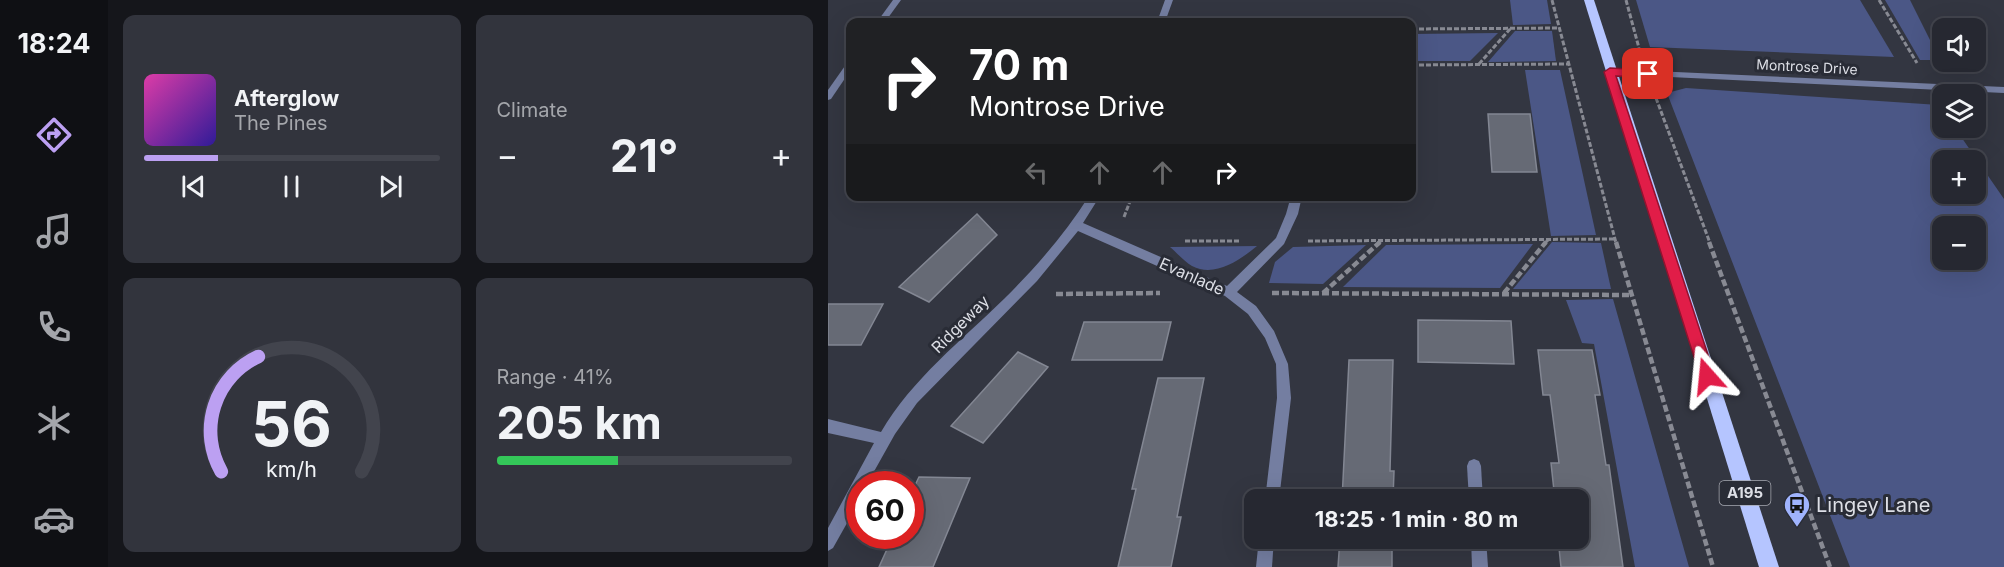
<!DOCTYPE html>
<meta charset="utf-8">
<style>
:root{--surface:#262831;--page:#32343d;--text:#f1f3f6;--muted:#a4a6ab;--line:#42444d;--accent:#bca0f2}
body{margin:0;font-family:Inter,sans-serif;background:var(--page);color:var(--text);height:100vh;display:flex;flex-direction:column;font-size:22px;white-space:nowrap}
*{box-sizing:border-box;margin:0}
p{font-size:20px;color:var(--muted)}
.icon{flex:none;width:33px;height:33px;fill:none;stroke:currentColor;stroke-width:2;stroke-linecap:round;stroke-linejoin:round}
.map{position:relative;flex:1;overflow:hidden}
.panel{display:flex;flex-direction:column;gap:15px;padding:15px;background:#15161b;width:720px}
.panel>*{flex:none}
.hud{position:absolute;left:18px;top:18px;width:570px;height:183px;border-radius:12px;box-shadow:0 6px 24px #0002,0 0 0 2px var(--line);background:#202124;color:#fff;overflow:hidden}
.controls{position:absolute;left:1104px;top:18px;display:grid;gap:12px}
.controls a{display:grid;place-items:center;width:54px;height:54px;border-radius:12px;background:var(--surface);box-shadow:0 6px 24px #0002,0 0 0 2px var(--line);font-size:30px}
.speed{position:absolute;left:18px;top:471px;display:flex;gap:12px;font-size:30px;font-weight:700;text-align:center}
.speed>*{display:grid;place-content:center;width:78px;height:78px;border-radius:50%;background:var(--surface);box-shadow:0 6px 24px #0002,0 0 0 2px var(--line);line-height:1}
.speed .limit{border:9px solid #d22;background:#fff;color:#111}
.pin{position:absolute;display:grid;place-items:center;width:51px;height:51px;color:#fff;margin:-26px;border-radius:12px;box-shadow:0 3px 9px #0006}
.me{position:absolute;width:66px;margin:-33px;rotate:342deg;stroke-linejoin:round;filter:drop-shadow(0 0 4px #0008)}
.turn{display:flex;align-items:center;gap:21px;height:126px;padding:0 24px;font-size:27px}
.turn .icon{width:78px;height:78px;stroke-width:2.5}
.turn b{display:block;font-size:42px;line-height:51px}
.lanes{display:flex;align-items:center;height:57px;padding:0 24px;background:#0003;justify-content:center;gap:30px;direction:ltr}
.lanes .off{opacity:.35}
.big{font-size:45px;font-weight:700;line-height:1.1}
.panel .card{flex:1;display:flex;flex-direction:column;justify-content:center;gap:9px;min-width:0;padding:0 21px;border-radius:12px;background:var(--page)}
.panel .dial{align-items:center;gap:0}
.dial svg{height:156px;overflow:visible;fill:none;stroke:var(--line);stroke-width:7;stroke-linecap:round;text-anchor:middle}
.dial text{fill:var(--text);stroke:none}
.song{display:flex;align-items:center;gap:18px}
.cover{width:72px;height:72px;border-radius:9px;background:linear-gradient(135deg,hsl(320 70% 55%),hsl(250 70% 35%))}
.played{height:6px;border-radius:3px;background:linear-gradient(90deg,var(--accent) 25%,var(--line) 25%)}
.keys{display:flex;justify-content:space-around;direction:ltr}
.heat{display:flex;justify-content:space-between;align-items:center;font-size:33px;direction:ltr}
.charge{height:9px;border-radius:4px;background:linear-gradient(90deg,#34c759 41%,var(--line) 0)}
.panel .tiles{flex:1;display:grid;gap:15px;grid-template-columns:repeat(2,1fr)}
.trip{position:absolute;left:416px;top:489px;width:345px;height:60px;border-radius:12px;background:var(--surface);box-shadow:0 6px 24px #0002,0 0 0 2px var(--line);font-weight:700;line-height:60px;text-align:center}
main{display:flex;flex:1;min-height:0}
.tabs{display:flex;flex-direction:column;width:108px;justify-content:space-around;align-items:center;background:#0f1014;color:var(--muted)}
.tabs .icon{width:42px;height:42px}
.tabs .active{color:var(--accent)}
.tabs b{font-size:27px;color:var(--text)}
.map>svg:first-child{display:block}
.green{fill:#4b5786;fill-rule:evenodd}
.building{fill:#666a75;stroke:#838793;stroke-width:1.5}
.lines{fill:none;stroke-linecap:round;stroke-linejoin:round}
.path-far1{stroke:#888a93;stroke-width:3;stroke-dasharray:5 2;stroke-linecap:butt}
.path{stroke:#888a93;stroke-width:4.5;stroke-dasharray:7 3;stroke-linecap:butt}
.minor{fill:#747ea1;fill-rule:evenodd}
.primary{fill:#b5c5ff;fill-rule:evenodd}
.route{fill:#e11d48;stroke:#92132f;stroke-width:1.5}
.labels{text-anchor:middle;stroke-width:6;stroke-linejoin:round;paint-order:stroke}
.far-street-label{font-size:14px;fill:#dddfe6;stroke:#292c36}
.shield{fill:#292c36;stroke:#a7a9b1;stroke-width:1.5}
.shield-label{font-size:15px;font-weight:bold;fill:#dddfe6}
.street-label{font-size:16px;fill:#dddfe6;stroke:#292c36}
.near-poi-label{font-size:20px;fill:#dddfe6;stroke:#292c36;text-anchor:start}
</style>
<main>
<nav class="tabs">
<b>18:24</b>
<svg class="icon active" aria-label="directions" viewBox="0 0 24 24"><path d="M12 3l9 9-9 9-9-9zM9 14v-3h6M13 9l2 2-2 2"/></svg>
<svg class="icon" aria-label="music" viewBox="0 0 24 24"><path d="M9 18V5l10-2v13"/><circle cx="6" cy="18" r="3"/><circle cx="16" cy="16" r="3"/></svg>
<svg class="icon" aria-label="phone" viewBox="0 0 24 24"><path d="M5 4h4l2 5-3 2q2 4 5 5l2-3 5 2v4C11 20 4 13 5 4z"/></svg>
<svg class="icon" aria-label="climate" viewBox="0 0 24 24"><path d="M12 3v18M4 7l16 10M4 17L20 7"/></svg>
<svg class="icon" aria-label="car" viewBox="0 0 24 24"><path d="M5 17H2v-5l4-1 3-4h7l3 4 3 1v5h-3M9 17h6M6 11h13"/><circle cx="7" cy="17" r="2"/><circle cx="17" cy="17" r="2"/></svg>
</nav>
<section class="panel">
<div class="tiles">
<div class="card">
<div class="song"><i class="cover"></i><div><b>Afterglow</b><p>The Pines</p></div></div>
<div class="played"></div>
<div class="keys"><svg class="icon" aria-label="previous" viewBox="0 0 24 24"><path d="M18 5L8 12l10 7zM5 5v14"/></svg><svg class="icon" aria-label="pause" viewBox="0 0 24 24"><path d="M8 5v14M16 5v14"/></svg><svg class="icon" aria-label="next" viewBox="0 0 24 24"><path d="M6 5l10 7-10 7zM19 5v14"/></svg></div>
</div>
<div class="card"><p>Climate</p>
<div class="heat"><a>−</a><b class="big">21°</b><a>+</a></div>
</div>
<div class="card dial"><svg viewBox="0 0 100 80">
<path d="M14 69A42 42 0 1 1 86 69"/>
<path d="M14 69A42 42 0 0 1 33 10" stroke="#bca0f2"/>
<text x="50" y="56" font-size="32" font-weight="700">56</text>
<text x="50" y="72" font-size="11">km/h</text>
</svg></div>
<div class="card"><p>Range · 41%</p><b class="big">205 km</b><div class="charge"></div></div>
</div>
</section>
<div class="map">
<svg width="1176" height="567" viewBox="0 0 1176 567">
<rect width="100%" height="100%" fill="#333641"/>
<!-- green -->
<g class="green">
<polygon points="682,0 719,0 723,24 685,25"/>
<polygon points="808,0 1032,0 1066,57 822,47"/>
<polygon points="1057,0 1082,0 1112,60 1092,60"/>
<polygon points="687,31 724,31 728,61 660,62"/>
<polygon points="670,33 642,61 584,61 584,34"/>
<polygon points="697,70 732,70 768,235 723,236"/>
<path d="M858 88 1111 105 1114 110V128H1127L1176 199V567H1022L839 93ZM1114 160H1148V194H1114ZM1114 226H1148V260H1114Z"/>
<polygon points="724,242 773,243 783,289 685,289"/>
<polygon points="705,244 672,288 515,287 558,245"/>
<polygon points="538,245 495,284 441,283 447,262 465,247"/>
<path d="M429 246C412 260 387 278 364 266 357 262 349 253 342 247Z"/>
<polygon points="785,299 861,567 807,567 766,344 754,343 738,300"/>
</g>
<!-- building -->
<g class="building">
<polygon points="660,114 702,114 709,172 664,172"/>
<polygon points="149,214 169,235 101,302 71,287"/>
<polygon points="0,304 55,304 33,345 0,345"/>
<polygon points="590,320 683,321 686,364 590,362"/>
<polygon points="256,322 343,322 334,360 244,360"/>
<polygon points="710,350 764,350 772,395 767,395 778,465 781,465 795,567 733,567 730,538 750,538 750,500 727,500 723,463 731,463 722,395 715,395"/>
<polygon points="190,352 220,367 155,443 123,426"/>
<polygon points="521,360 565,360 562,471 566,471 565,500 514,500"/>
<polygon points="330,378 376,378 349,517 353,517 343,567 290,567 308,489 304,489"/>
<polygon points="91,477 142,478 105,567 51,567 65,536 82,536 82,496"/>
<polygon points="512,538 564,538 564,567 510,567"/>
</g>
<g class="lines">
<!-- path-far1 -->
<g class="path-far1">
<polyline points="724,0 788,243"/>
<polyline points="798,0 811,48"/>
<polyline points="1051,0 1089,63"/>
<polyline points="584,29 730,28"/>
<polyline points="651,64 683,28"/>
<polyline points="584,65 740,64"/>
<polyline points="828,98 882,243"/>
<polyline points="296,217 304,196"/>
<polyline points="357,241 412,241"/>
<polyline points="480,241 787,239"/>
<polyline points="550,243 554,240"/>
<polyline points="717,243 720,240"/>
</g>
<!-- path -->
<g class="path">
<polyline points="788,242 885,567"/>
<polyline points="881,242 1002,567"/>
<polyline points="444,293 803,295"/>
<polyline points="495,293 552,242"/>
<polyline points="676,293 718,242"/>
<polyline points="228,294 332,293"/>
</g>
<!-- minor -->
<g class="minor">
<polygon points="65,0 73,0 57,22 49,22"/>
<polygon points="337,0 345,0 337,22 329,22"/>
<polygon points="22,62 22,71 3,99 0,100 0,90 19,63"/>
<polygon points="782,69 1176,87 1176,93 779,74 779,70"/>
<path d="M261 196H272L255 223 399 286 448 238 458 214 463 196H474L470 214 456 244 409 292 428 306 446 331 460 364 463 398 451 500H437L449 398 448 364 437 338 420 314 397 296 250 231 209 281 89 403 67 434 39 484H32V500L5 548 0 551V528L46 443 0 433V419L53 432C84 379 134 340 177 298 208 267 237 234 261 196Z"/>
<polygon points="646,459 651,461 653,466 655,500 641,500 639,466 641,461"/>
<polygon points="431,538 446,538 444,567 428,567"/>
<polygon points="643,538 658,538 660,567 644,567"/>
</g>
<!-- primary -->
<polygon class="primary" points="756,0 766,0 951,567 931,567"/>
</g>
<!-- route -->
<polygon class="route" points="782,68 820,70 825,74 820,77 788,76 887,376 885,381 879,383 874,381 872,376 776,72"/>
<!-- icons -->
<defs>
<g id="bus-pin" transform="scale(1.35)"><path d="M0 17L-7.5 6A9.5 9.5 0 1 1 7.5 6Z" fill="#9fb3fd" stroke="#292c36"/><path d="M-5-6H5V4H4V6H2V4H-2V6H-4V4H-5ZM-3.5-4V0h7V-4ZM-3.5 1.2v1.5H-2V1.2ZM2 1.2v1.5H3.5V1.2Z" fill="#111"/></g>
</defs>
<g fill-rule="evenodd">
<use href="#bus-pin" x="969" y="505"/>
</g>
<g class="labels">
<!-- far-street labels -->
<g class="far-street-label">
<text transform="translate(979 67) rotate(3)" y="5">Montrose Drive</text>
</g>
<!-- shield labels -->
<rect class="shield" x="891.5" y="481" width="51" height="24" rx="4.5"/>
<g class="shield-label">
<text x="917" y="498">A195</text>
</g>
<!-- street labels -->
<g class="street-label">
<text transform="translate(364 276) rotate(24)" y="6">Evanlade</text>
<text transform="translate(132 324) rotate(-45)" y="6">Ridgeway</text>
</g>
<!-- near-poi labels -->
<g class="near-poi-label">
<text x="988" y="512">Lingey Lane</text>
</g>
</g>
</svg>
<div class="controls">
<a><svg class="icon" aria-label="sound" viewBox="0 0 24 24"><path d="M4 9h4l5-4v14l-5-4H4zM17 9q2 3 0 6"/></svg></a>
<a><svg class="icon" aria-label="layers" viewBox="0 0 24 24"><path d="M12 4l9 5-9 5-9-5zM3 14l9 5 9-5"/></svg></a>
<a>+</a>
<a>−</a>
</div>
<div class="speed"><div class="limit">60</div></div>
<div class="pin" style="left:820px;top:74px;background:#d93025"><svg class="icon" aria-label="arrive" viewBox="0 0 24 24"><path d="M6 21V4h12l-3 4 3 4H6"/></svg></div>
<svg class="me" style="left:879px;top:376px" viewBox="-20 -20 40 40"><path d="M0-17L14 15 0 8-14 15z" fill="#e11d48" stroke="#fff" stroke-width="4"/></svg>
<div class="trip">18:25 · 1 min · 80 m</div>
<div class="hud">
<div class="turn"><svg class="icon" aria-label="right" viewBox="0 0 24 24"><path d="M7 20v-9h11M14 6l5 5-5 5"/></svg><div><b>70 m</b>Montrose Drive</div></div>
<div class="lanes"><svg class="icon off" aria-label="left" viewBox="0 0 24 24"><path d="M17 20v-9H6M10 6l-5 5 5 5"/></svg><svg class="icon off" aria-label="ahead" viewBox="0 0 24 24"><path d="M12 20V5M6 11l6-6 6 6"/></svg><svg class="icon off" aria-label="ahead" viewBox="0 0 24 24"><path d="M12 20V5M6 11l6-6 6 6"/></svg><svg class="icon" aria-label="right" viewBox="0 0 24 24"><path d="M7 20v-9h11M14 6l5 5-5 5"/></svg></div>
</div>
</div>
</main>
